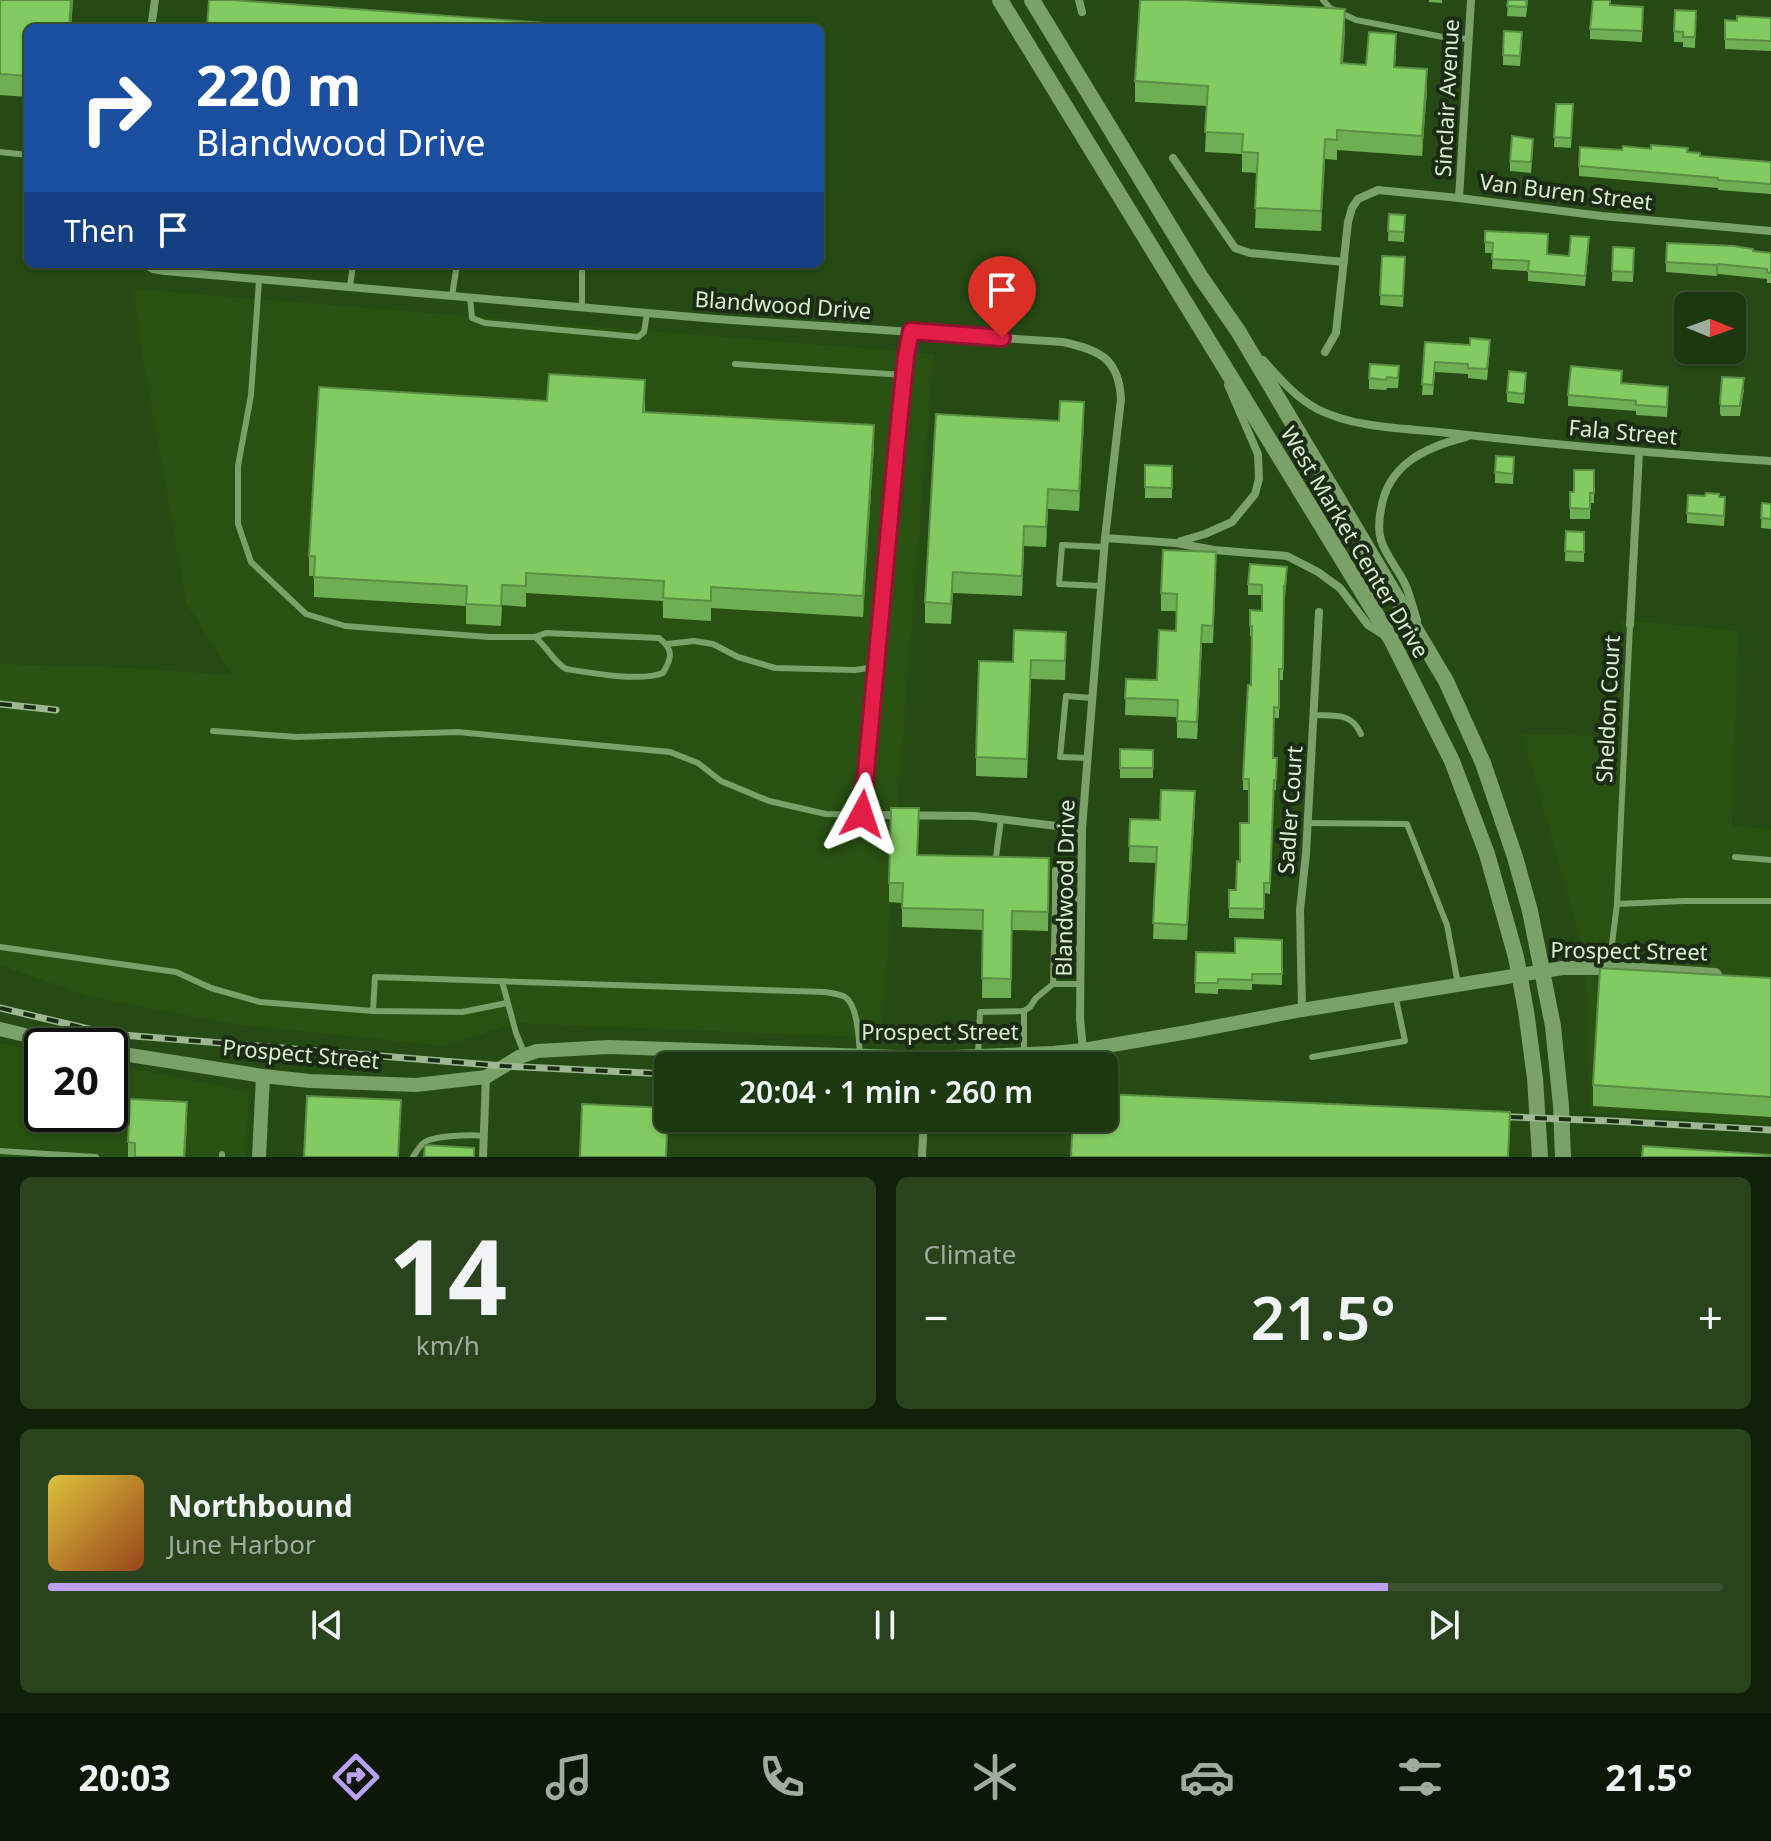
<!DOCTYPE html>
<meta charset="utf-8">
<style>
:root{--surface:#1c380f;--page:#29431d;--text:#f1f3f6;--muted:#a0ac9e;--line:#3a522f;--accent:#bca0f2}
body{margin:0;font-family:"Noto Sans",sans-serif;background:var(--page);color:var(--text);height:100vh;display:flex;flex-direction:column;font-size:30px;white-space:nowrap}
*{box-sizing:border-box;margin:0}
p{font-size:26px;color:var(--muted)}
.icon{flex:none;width:44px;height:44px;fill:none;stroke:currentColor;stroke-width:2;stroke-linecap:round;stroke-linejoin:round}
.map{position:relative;height:1157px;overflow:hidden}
.drawer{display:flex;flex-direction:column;gap:20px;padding:20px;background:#0f1f08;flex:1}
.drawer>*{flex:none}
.banner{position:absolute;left:24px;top:24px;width:800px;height:244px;border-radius:12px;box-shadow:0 2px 6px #0004,0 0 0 2px var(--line);background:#1a4fa0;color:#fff;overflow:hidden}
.needle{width:52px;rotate:91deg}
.fabs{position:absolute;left:1674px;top:292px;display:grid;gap:16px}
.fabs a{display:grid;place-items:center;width:72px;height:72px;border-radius:12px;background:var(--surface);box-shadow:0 2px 6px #0004,0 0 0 2px var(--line);font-size:40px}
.speed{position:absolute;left:24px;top:1028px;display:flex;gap:16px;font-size:40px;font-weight:700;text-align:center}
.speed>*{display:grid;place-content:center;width:104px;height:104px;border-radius:50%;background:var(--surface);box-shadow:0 2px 6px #0004,0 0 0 2px var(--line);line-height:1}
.speed .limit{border:4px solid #111;border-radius:12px;background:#fff;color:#111}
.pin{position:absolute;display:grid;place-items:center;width:68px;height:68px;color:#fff;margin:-82px -34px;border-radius:50% 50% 50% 0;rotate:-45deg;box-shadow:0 0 8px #0007}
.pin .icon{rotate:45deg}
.me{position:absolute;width:88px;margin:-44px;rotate:5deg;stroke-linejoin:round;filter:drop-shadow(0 0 6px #0008)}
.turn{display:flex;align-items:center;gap:28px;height:168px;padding:0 40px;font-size:36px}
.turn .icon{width:104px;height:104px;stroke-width:2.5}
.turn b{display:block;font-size:56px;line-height:68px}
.then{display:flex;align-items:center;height:76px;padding:0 40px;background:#0003;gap:16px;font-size:30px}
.big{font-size:60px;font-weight:600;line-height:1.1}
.drawer .card{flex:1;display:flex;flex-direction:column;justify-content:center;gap:12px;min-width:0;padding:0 28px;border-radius:12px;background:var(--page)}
.drawer .dial{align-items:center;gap:0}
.dial b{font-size:104px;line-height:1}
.song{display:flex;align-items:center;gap:24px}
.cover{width:96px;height:96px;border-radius:12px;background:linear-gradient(135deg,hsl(50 70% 55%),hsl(20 70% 35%))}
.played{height:8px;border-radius:4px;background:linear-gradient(90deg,var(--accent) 80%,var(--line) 80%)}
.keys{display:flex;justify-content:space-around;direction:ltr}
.heat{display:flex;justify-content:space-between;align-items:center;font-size:44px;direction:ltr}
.drawer .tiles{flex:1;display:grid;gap:20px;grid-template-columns:1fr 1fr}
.card:last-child{grid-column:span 2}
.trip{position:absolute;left:654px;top:1052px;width:464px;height:80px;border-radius:12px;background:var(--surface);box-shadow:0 2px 6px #0004,0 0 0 2px var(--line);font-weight:600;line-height:80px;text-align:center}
.dock{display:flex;height:128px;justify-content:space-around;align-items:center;background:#0b1606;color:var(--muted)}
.dock .icon{width:56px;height:56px}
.dock .current{color:var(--accent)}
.dock b{font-size:36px;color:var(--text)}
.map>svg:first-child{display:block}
.built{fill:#285112}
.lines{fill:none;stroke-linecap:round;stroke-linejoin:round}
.service{stroke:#79a168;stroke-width:6}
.minor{stroke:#79a168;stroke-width:8}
.tertiary{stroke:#79a168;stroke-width:14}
.secondary{stroke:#79a168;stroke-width:16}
.rail-casing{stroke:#9db791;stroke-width:7}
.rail{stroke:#1b2b14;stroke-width:4;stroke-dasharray:12;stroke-linecap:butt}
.wall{fill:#6faf53}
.shaded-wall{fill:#5a8e44}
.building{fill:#81cb61;stroke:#5a8e44;stroke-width:2}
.route-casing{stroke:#92132f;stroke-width:20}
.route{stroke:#e11d48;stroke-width:14}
.labels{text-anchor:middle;stroke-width:8;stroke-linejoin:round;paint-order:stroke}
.street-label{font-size:22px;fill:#d9eed0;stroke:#1b2b14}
</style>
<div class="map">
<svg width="1771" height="1157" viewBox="0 0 1771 1157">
<rect width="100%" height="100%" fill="#264a14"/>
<!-- built -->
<g class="built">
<polygon points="134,289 934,354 904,727 882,1038 517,1023 444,1046 232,1024 87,996 0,965 0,664 130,668 233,675 186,603 139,340"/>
<polygon points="1621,620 1739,631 1732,826 1771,829 1771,1125 1589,1113 1584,954 1522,734 1614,736"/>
<polygon points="0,1043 42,1051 42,1114 110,1114 110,1064 249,1092 246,1157 0,1157"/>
</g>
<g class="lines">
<!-- service -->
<g class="service">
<polyline points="1323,0 1330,8 1356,20 1443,37 1469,39"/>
<polyline points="0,152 28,155"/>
<polyline points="582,264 582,307"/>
<path d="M259 280 251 395 238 466V524L251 562 306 614 345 626 489 637H535L546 633 659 638C674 650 672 658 663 673 641 682 591 673 566 669 553 661 547 647 535 637"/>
<polyline points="350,287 353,264"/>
<polyline points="452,296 457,264"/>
<polyline points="470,297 472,318 485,323 638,337 644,332 647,313"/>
<polyline points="735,364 904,375"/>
<polyline points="1102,586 1059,584 1062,545 1105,547"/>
<polyline points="667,644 694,641 713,644 738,657 775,668 855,670 875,667 906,355 911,331"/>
<path d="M1313 715C1335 716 1351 712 1361 734"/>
<polyline points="213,731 297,737 458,732 670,752 698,763 721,781 769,801 826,814 871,815"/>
<polyline points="1088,758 1060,757 1066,696 1092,698"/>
<polyline points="862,814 875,667"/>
<polyline points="1308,823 1407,824 1447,925 1458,984"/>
<polyline points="1735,857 1771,860"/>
<polyline points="995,864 1001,820"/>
<polyline points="1055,899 1055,870 1082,870"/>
<polyline points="1617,904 1684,901 1771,901"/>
<polyline points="0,947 176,972 211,988 260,1002 373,1011 462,1012 507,1003"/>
<polyline points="1054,948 1055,899 1082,899"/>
<polyline points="1609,968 1617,904 1630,625"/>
<polyline points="502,981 516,1033 525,1055"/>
<polyline points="1081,984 1053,984 1054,948 1081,949"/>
<path d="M373 1011 375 977 825 992C831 993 840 994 845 997 858 1005 859 1041 860 1055"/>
<polyline points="1024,1054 1024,1011"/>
<polyline points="978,1056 980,1012 1024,1011 1030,1007 1036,998 1053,984"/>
<polyline points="1312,1057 1405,1041 1395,994"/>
<polyline points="0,1151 96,1157"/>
<polyline points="222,1157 222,1154"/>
<path d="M413 1157C416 1152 420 1145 425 1142 434 1136 472 1134 484 1136"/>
</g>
<!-- minor -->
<g class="minor">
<polyline points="1079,0 1082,12"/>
<polyline points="151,28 155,0"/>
<polyline points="1173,158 1235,248 1250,253 1344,262"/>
<polyline points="1459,198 1471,0"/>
<path d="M143 264 153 269 165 271 716 319 1063 342C1099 350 1119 358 1121 399L1105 538 1082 829 1080 1019 1083 1050"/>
<polyline points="1325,352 1336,333 1348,222 1352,208 1358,199 1378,190 1459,198 1602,216 1771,231"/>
<path d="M1263 360C1279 378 1295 397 1317 409 1357 429 1406 428 1449 433 1556 445 1663 454 1771 461"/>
<polyline points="1105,538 1176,543 1214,550 1287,556 1318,572 1340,588 1368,625 1385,636"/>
<polyline points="1181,541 1205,534 1232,522 1255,494 1259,479 1258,454 1228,385"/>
<path d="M1417 620C1413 608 1410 595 1405 584 1398 569 1386 556 1381 540 1378 530 1379 519 1381 509 1388 464 1426 447 1466 437"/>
<polyline points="1630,625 1639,452"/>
<polyline points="871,815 974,816 1082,829"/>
<polyline points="1302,1010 1300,910 1306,854 1319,612"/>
<polyline points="483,1157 486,1077"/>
<polyline points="922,1157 924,1118"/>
</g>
<!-- tertiary -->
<g class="tertiary">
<polyline points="0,1029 71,1046"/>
<polyline points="110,1052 263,1076 310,1081 416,1085 486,1077 519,1057 537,1051 609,1047 927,1058 1053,1053 1083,1050 1188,1032 1302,1010 1563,968 1609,968 1715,975"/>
<polyline points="259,1157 263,1076"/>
</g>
<!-- secondary -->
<g class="secondary">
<polyline points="1000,0 1391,639 1452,761 1487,854 1516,957 1526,1011 1535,1078 1540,1157"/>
<polyline points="1032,0 1200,276 1238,331 1446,681 1483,763 1515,857 1530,911 1553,1026 1561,1106 1563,1157"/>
</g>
<!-- rail casing -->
<g class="rail-casing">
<g id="rail">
<polyline points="0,704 56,710"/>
<polyline points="0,1008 110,1034 504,1066 668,1074"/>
<polyline points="1487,1116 1611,1121 1771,1130"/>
</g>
</g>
<!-- rail -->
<use href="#rail" class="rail"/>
</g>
<!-- wall -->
<g class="wall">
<polygon points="0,0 73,0 71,28 28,28 28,97 0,95"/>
<polygon points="1429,0 1442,0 1442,3 1429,2"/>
<polygon points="1508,0 1528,0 1526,17 1507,16"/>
<polygon points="1643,7 1642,42 1590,39 1590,29"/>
<polygon points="1696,11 1695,48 1683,47 1683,42 1674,42 1674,31"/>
<polygon points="1771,18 1771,51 1725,49 1725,20 1737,21"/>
<polygon points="1345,30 1343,63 1366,65 1396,54 1395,67 1427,89 1422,156 1337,150 1337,160 1325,159 1321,231 1255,228 1257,173 1242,172 1242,154 1205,152 1207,106 1135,102 1135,81"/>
<polygon points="1522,42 1520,66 1503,65 1503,55"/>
<polygon points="1556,104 1573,104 1571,148 1554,147"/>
<polygon points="1533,150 1531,173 1510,171 1510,161"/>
<polygon points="1622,150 1687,152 1700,156 1771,162 1771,194 1718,190 1718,188 1579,176 1579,166"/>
<polygon points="1389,214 1405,215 1404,242 1388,241"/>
<polygon points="1485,231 1548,254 1569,256 1589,248 1585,286 1528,281 1528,271 1492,269 1493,253 1485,253"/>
<polygon points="1613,247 1634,259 1633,282 1612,281"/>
<polygon points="1753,251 1771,253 1771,283 1767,283 1767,279 1718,274 1716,276 1666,272 1666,262"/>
<polygon points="1382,256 1405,257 1403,307 1380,305"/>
<polygon points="1425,342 1490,350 1487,380 1468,378 1468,374 1435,372 1433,395 1422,395"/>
<polygon points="1399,376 1398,388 1387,388 1386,390 1369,389 1369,378"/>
<polygon points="1622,383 1668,397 1667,417 1636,415 1636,411 1568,406 1568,395"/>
<polygon points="1526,384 1524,404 1507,402 1507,392"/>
<polygon points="1744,389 1740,416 1721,416 1720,413 1720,403"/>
<polygon points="645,400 645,412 874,445 863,617 711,608 711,621 663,618 663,601 526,593 526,607 502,605 501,626 466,624 466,606 314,597 314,576 309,576 309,556 547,401"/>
<polygon points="1084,422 1079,511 1048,509 1046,547 1024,546 1022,596 953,593 951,624 925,623 925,602"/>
<polygon points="1145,465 1172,466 1172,498 1145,498"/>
<polygon points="1514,467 1513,484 1495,483 1495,472"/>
<polygon points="1594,470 1594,503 1590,503 1590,519 1570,519 1570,492 1574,492"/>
<polygon points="1762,503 1771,504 1771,529 1761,528"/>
<polygon points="1725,507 1724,526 1687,523 1687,513"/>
<polygon points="1566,531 1584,532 1584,562 1565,561"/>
<polygon points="1216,569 1213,643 1202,643 1197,739 1177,738 1177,717 1125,715 1126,679 1157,680 1176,631 1177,611 1161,611 1161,593"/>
<polygon points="1287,577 1285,597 1284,597 1283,680 1279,680 1279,718 1274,718 1273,758 1277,758 1276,790 1274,790 1270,894 1264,893 1264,919 1229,918 1229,890 1236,890 1240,862 1249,823 1249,790 1243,790 1243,779 1251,685 1252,636 1250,636 1250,610 1262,611 1262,595 1248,595 1248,584"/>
<polygon points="1066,651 1065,680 1031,679 1027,778 976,776 976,757 1013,662"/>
<polygon points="1120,749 1153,750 1153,778 1120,778"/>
<polygon points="1195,806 1187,940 1153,939 1156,863 1129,862 1130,819 1160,820"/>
<polygon points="918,855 1049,858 1048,931 1012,930 1011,998 982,998 983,930 902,927 902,903 889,902 889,883"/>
<polygon points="1282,940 1282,985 1252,984 1252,990 1218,989 1218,994 1195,993 1196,952 1235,953"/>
<polygon points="1771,978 1771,1117 1593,1106 1593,1085"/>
<polygon points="187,1122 185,1157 128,1157 128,1142"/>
</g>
<!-- shaded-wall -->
<g class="shaded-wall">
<polygon points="71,0 73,0 71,28 69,28"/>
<polygon points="1345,9 1345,30 1341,83 1341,63"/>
<polygon points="1427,69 1427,89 1422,156 1422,136"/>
<polygon points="1325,139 1325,159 1321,231 1321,211"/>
<polygon points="1718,264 1718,274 1716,276 1716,265"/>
<polygon points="1084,402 1084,422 1079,511 1079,491"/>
<polygon points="874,425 874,445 863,617 863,596"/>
<polygon points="1048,489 1048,509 1046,547 1046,527"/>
<polygon points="1024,526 1024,546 1022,596 1022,576"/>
<polygon points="1202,625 1202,643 1197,739 1197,722"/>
<polygon points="1195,791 1195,806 1187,940 1187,925"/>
</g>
<!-- building -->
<g class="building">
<polygon points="0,0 71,0 69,28 28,28 28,76 0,74"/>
<polygon points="209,0 233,0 613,28 207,28"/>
<polygon points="1140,0 1184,0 1345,9 1341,63 1366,65 1369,32 1396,34 1394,67 1427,69 1422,136 1337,130 1337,140 1325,139 1321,211 1255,208 1258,153 1242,152 1243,134 1205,132 1208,86 1135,81"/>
<polygon points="1508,0 1527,0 1526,7 1507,6"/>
<polygon points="1593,0 1610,0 1610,5 1643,7 1642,31 1590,29"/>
<polygon points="1675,10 1696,11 1695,37 1683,37 1683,32 1674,31"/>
<polygon points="1737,16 1771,18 1771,41 1725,39 1725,20 1737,21"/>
<polygon points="1504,31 1522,32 1520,56 1503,55"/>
<polygon points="1556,104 1573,104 1571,138 1554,137"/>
<polygon points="1512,136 1533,139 1531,162 1510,161"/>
<polygon points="1651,145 1688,148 1687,152 1700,153 1700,156 1771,162 1771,184 1718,180 1718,178 1579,166 1580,147 1622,150 1623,146 1651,149"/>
<polygon points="1389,214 1405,215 1404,232 1388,231"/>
<polygon points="1485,231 1548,234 1547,254 1569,256 1571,236 1589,237 1585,276 1528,271 1529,261 1492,259 1493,243 1485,242"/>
<polygon points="1667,243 1734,246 1753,249 1753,251 1771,253 1771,273 1767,272 1767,269 1718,264 1716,265 1666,262"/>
<polygon points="1613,247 1634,248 1633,272 1612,271"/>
<polygon points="1382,256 1405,257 1403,296 1380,295"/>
<polygon points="1470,338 1490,340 1487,369 1468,368 1468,364 1435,362 1433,385 1422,384 1425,342 1470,345"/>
<polygon points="1370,364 1399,366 1398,378 1387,377 1386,380 1369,378"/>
<polygon points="1571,366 1622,371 1621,383 1668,387 1667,407 1636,405 1636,401 1568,395"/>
<polygon points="1509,371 1526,373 1524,394 1507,392"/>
<polygon points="549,374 645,380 643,412 874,425 863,596 711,587 711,601 663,598 664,581 526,573 526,586 502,585 501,606 466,604 467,586 314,577 315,556 309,556 319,387 547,401"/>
<polygon points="1722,377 1744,378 1740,406 1721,406 1720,403"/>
<polygon points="1060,401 1084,402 1079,491 1048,489 1046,527 1024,526 1022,576 953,572 951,604 925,602 936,414 1059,421"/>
<polygon points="1496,456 1514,457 1513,474 1495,472"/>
<polygon points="1145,465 1172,466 1172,488 1145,487"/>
<polygon points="1574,470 1594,470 1594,493 1590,493 1590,509 1570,508 1570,492 1574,492"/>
<polygon points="1706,493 1719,494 1719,497 1725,497 1724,516 1687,513 1688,495 1705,496"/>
<polygon points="1762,503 1771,504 1771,519 1761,518"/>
<polygon points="1566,531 1584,532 1584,552 1565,551"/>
<polygon points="1163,550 1216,552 1213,626 1202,625 1197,722 1177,721 1178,700 1125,698 1126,679 1157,680 1159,630 1176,631 1177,594 1161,593"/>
<polygon points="1250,564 1287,567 1285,586 1284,586 1283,669 1279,669 1279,708 1274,707 1273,758 1277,758 1276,780 1274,780 1270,883 1264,883 1264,909 1229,908 1229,890 1236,890 1237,861 1240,862 1240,823 1249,823 1249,779 1243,779 1248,685 1251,685 1252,626 1250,626 1250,610 1262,611 1262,585 1248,584"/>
<polygon points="1014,630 1066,632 1065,661 1031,660 1027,759 976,757 979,661 1013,662"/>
<polygon points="1120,749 1153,750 1153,768 1120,768"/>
<polygon points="1161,790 1195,791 1187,925 1153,923 1157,847 1129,846 1130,819 1160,820"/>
<polygon points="891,808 919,808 917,855 1049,858 1048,912 1012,911 1011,979 982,978 983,910 902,908 903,883 889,883"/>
<polygon points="1235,938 1282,940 1282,974 1252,974 1252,980 1218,979 1218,983 1195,983 1196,952 1235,953"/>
<polygon points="1600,968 1771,978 1771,1097 1593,1085"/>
<polygon points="1104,1094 1510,1112 1508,1157 1071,1157 1073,1118 1104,1118"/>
<polygon points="307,1096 401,1100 398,1157 304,1157"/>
<polygon points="130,1099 187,1102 184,1157 135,1157 135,1143 128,1142"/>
<polygon points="582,1104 668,1108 666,1157 580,1157"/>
<polygon points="425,1145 474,1148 474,1157 424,1157"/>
<polygon points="1643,1146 1771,1155 1771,1157 1642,1157"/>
</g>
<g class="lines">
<!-- route casing -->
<g class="route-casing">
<polyline id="route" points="862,814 897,443 906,355 911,331 1002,338"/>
</g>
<!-- route -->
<use href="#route" class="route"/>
</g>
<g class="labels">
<!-- street labels -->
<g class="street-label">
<text transform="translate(1447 98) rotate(-87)" y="8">Sinclair Avenue</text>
<text transform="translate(1566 192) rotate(7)" y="8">Van Buren Street</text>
<text transform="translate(783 305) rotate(4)" y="8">Blandwood Drive</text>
<text transform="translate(1623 432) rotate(5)" y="8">Fala Street</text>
<text transform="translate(1355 542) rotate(59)" y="8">West Market Center Drive</text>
<text transform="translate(1608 709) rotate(-87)" y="8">Sheldon Court</text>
<text transform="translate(1290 810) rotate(-86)" y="8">Sadler Court</text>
<text transform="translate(1065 888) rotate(-89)" y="8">Blandwood Drive</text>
<text transform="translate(1629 951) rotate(1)" y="8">Prospect Street</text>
<text x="940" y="1040">Prospect Street</text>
<text transform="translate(301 1054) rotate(5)" y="8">Prospect Street</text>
</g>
</g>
</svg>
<div class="fabs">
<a><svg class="needle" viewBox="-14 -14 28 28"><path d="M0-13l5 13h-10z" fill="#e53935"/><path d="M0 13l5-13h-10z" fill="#a0ac9e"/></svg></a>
</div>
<div class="speed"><div class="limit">20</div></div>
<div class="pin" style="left:1002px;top:338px;background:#d93025"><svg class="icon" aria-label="arrive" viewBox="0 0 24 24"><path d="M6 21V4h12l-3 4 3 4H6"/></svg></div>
<svg class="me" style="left:862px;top:814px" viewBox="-20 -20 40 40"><path d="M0-17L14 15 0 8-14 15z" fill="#e11d48" stroke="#fff" stroke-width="4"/></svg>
<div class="trip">20:04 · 1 min · 260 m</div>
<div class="banner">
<div class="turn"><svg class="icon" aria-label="right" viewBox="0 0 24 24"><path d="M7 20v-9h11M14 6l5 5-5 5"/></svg><div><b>220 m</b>Blandwood Drive</div></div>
<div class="then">Then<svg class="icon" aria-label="arrive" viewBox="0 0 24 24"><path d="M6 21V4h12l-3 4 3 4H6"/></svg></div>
</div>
</div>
<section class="drawer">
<div class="tiles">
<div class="card dial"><b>14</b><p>km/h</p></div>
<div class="card"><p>Climate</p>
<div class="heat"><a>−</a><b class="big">21.5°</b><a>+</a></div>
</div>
<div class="card">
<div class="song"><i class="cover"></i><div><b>Northbound</b><p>June Harbor</p></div></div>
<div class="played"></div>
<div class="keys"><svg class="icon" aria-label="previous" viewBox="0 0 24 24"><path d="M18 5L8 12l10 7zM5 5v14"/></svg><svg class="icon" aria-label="pause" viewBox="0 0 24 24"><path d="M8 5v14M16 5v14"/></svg><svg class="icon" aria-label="next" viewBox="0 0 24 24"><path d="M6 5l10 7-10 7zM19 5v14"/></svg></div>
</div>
</div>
</section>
<nav class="dock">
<b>20:03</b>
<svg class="icon current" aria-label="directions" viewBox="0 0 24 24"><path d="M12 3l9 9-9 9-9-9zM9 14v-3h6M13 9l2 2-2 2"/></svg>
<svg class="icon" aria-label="music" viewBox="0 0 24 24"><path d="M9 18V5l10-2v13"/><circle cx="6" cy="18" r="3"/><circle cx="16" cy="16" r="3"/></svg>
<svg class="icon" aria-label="phone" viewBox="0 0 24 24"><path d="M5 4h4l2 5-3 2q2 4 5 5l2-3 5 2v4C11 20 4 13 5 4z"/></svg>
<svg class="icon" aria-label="climate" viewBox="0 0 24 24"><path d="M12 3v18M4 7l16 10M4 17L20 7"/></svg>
<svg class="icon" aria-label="car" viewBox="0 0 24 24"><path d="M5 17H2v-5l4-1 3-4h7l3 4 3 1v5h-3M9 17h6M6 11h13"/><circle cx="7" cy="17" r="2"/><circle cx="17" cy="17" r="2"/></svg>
<svg class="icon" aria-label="filters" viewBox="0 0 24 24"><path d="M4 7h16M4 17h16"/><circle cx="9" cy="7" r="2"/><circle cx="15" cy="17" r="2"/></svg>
<b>21.5°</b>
</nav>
